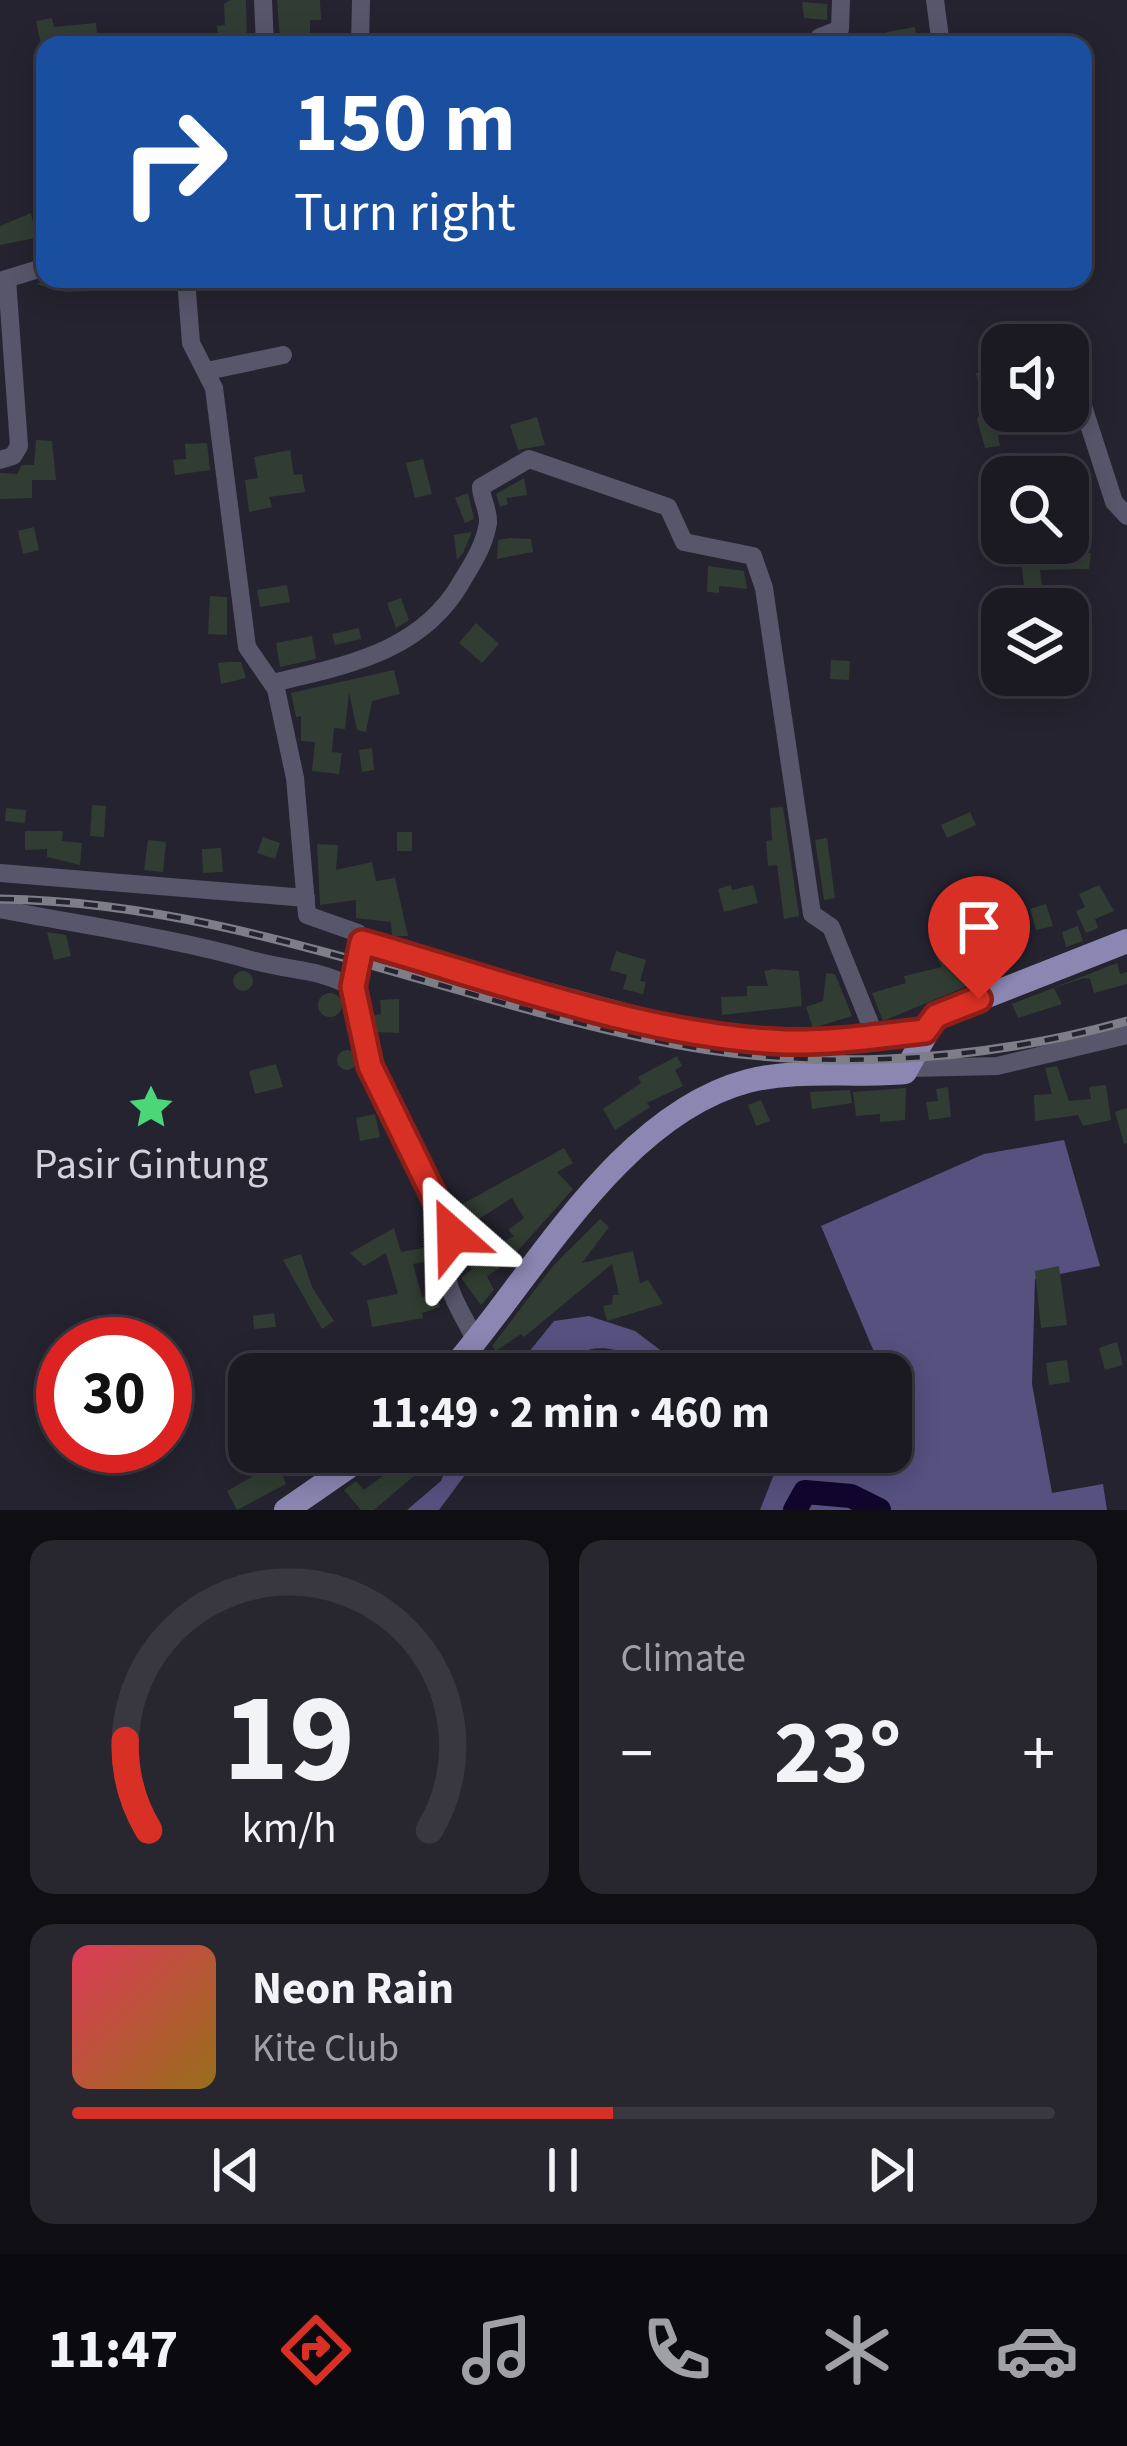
<!DOCTYPE html>
<meta charset="utf-8">
<style>
:root{--surface:#1b1a23;--page:#282730;--text:#f1f3f6;--muted:#a0a1a6;--line:#393841;--accent:#d93025}
body{margin:0;font-family:"Source Sans 3",sans-serif;background:var(--page);color:var(--text);height:100vh;display:flex;flex-direction:column;font-size:45px;white-space:nowrap}
*{box-sizing:border-box;margin:0}
p{font-size:39px;color:var(--muted)}
.icon{flex:none;width:66px;height:66px;fill:none;stroke:currentColor;stroke-width:2;stroke-linecap:round;stroke-linejoin:round}
.map{position:relative;height:1510px;overflow:hidden}
.sheet{display:flex;flex-direction:column;gap:30px;padding:30px;background:#0f0e13;flex:1}
.sheet>*{flex:none}
.hud{position:absolute;left:36px;top:36px;width:1056px;height:252px;border-radius:24px;box-shadow:0 6px 30px #0003,0 0 0 3px var(--line);background:#1a4fa0;color:#fff;overflow:hidden}
.controls{position:absolute;left:981px;top:324px;display:grid;gap:24px}
.controls a{display:grid;place-items:center;width:108px;height:108px;border-radius:24px;background:var(--surface);box-shadow:0 6px 30px #0003,0 0 0 3px var(--line);font-size:60px}
.speed{position:absolute;left:36px;top:1317px;display:flex;gap:24px;font-size:60px;font-weight:700;text-align:center}
.speed>*{display:grid;place-content:center;width:156px;height:156px;border-radius:50%;background:var(--surface);box-shadow:0 6px 30px #0003,0 0 0 3px var(--line);line-height:1}
.speed .limit{border:18px solid #d22;background:#fff;color:#111}
.pin{position:absolute;display:grid;place-items:center;width:102px;height:102px;color:#fff;margin:-123px -51px;border-radius:50% 50% 50% 0;rotate:-45deg;box-shadow:0 0 12px #0007}
.pin .icon{rotate:45deg}
.me{position:absolute;width:132px;margin:-66px;rotate:335deg;stroke-linejoin:round;filter:drop-shadow(0 0 9px #0008)}
.turn{display:flex;align-items:center;gap:42px;height:252px;padding:0 60px;font-size:54px}
.turn .icon{width:156px;height:156px;stroke-width:2.5}
.turn b{display:block;font-size:84px;line-height:102px}
.big{font-size:90px;font-weight:700;line-height:1.1}
.sheet .card{flex:1;display:flex;flex-direction:column;justify-content:center;gap:18px;min-width:0;padding:0 42px;border-radius:24px;background:var(--page)}
.sheet .dial{align-items:center;gap:0}
.dial svg{height:312px;overflow:visible;fill:none;stroke:var(--line);stroke-width:7;stroke-linecap:round;text-anchor:middle}
.dial text{fill:var(--text);stroke:none}
.song{display:flex;align-items:center;gap:36px}
.cover{width:144px;height:144px;border-radius:18px;background:linear-gradient(135deg,hsl(350 70% 55%),hsl(40 70% 35%))}
.played{height:12px;border-radius:6px;background:linear-gradient(90deg,var(--accent) 55%,var(--line) 55%)}
.keys{display:flex;justify-content:space-around;direction:ltr}
.heat{display:flex;justify-content:space-between;align-items:center;font-size:66px;direction:ltr}
.sheet .tiles{flex:1;display:grid;gap:30px;grid-template-columns:1fr 1fr}
.card:last-child{grid-column:span 2}
.trip{position:absolute;left:228px;top:1353px;width:684px;height:120px;border-radius:24px;background:var(--surface);box-shadow:0 6px 30px #0003,0 0 0 3px var(--line);font-weight:700;line-height:120px;text-align:center}
.menu{display:flex;height:192px;justify-content:space-around;align-items:center;background:#0b0a0e;color:var(--muted)}
.menu .icon{width:84px;height:84px}
.menu .selected{color:var(--accent)}
.menu b{font-size:54px;color:var(--text)}
.map>svg:first-child{display:block}
.forest{fill:#575180}
.lines{fill:none;stroke-linecap:round;stroke-linejoin:round}
.river{stroke:#11062e;stroke-width:24}
.building{fill:#313d33}
.minor{stroke:#58566b;stroke-width:18}
.major{stroke:#8b86b2;stroke-width:24}
.rail-casing{stroke:#7e7e88;stroke-width:9}
.rail{stroke:#24232f;stroke-width:4.5;stroke-dasharray:14;stroke-linecap:butt}
.route-casing{stroke:#8d1f18;stroke-width:30}
.route{stroke:#d93025;stroke-width:21}
.labels{text-anchor:middle;stroke-width:9;stroke-linejoin:round;paint-order:stroke}
.poi-label{font-size:42px;fill:#d3d3db;stroke:#24232f}
</style>
<div class="map">
<svg width="1127" height="1510" viewBox="0 0 1127 1510">
<rect width="100%" height="100%" fill="#24232f"/>
<!-- forest -->
<g class="forest">
<polygon points="1064,1140 1100,1266 1035,1279 1032,1384 1052,1493 1103,1484 1107,1510 760,1510 776,1469 769,1452 891,1452 891,1374 872,1374 877,1359 821,1226 984,1154"/>
<path d="M589 1316 635 1331 688 1371 661 1374C578 1316 583 1374 511 1374L554 1321Z"/>
<polygon points="453,1452 482,1452 439,1510 407,1510 441,1481"/>
</g>
<g class="lines">
<!-- river -->
<polyline class="river" points="795,1510 805,1492 851,1496 879,1510"/>
</g>
<!-- building -->
<g class="building">
<polygon points="230,0 246,0 247,41 219,44 217,26 225,25 224,4"/>
<polygon points="277,0 320,0 321,20 310,20 310,38 280,39"/>
<polygon points="802,2 827,4 827,20 804,18"/>
<polygon points="52,18 54,27 96,23 98,45 41,45 36,21"/>
<polygon points="915,27 917,40 889,45 887,32"/>
<polygon points="31,213 36,238 0,245 0,226"/>
<polygon points="51,279 109,279 109,290 66,292 36,284"/>
<polygon points="1002,368 1002,383 991,394 996,415 1007,413 1010,432 998,435 1000,446 985,448 977,419 984,409 976,373"/>
<polygon points="537,417 545,445 518,450 510,425"/>
<polygon points="36,440 52,441 56,480 32,480 32,498 0,499 0,473 17,474 22,465 34,465"/>
<polygon points="207,443 210,470 175,475 173,460 186,459 185,444"/>
<polygon points="290,450 294,475 302,474 305,492 269,497 272,507 249,512 245,480 258,478 254,457"/>
<polygon points="423,459 432,494 415,498 406,463"/>
<polygon points="524,478 527,495 506,498 508,504 500,507 496,494"/>
<polygon points="468,493 474,519 465,523 455,498"/>
<polygon points="34,527 39,550 23,554 18,531"/>
<polygon points="472,532 463,553 457,560 454,535"/>
<polygon points="510,538 531,539 533,552 497,559 498,540"/>
<polygon points="1051,551 1091,553 1089,569 1040,570 1042,585 1024,587 1021,559 1051,555"/>
<polygon points="708,566 744,571 747,589 719,586 719,593 707,592"/>
<polygon points="287,585 290,602 260,607 257,590"/>
<polygon points="210,596 227,597 227,635 208,634"/>
<polygon points="401,598 409,620 396,628 387,603"/>
<polygon points="476,623 499,644 482,663 459,643"/>
<polygon points="359,628 361,639 335,645 332,634"/>
<polygon points="312,636 316,659 280,667 276,643"/>
<polygon points="831,660 850,661 849,680 830,679"/>
<polygon points="228,662 241,662 246,678 221,684 218,663"/>
<polygon points="394,670 400,694 372,701 366,732 357,730 349,692 345,729 334,728 332,752 342,753 339,774 312,771 315,742 301,741 301,716 296,717 291,693"/>
<polygon points="372,748 374,770 362,772 359,750"/>
<polygon points="92,805 106,806 104,837 90,836"/>
<polygon points="783,807 799,916 784,919 777,865 768,866 766,841 772,840 770,808"/>
<polygon points="6,808 26,810 25,823 5,821"/>
<polygon points="970,812 976,825 947,838 941,825"/>
<polygon points="25,831 63,831 62,841 82,843 80,865 47,857 47,849 25,850"/>
<rect x="397" y="832" width="15" height="19"/>
<polygon points="263,837 280,843 275,859 257,853"/>
<polygon points="827,838 835,898 824,900 815,840"/>
<polygon points="148,840 166,842 163,872 144,870"/>
<polygon points="317,844 338,845 336,870 372,862 376,881 395,878 408,936 392,936 391,922 356,918 356,900 320,905"/>
<polygon points="221,848 223,872 203,873 202,849"/>
<polygon points="731,885 732,890 753,885 758,903 724,912 718,889"/>
<polygon points="1099,885 1114,911 1095,919 1098,928 1086,933 1076,911 1085,907 1079,894"/>
<polygon points="1046,904 1053,926 1036,930 1030,909"/>
<polygon points="1078,926 1083,941 1066,947 1062,932"/>
<polygon points="47,932 66,935 71,956 54,960"/>
<polygon points="955,940 970,985 883,1021 872,993 906,983 904,976 942,967 934,952"/>
<polygon points="616,951 646,960 640,981 646,982 643,994 623,989 627,975 610,970"/>
<polygon points="1117,963 1120,974 1127,972 1127,984 1094,993 1090,979 1084,978 1054,988 1062,1004 1018,1018 1012,1004"/>
<polygon points="773,969 799,971 802,1006 722,1015 721,997 747,996 747,986 768,986 764,971"/>
<circle cx="243" cy="981" r="10"/>
<polygon points="826,973 835,974 852,1016 813,1028 806,1007 823,1001"/>
<circle cx="330" cy="1005" r="12"/>
<polygon points="399,999 399,1033 375,1032 371,1016 381,1014 380,1000"/>
<circle cx="347" cy="1060" r="10"/>
<polygon points="677,1056 682,1066 675,1070 683,1086 647,1103 650,1107 615,1130 603,1109 641,1083 638,1077"/>
<polygon points="276,1064 283,1087 255,1094 249,1071"/>
<polygon points="1057,1066 1069,1101 1091,1099 1089,1087 1106,1085 1111,1120 1083,1126 1078,1115 1035,1121 1034,1095 1052,1094 1045,1068"/>
<polygon points="948,1087 951,1117 929,1120 926,1102 938,1101 936,1089"/>
<polygon points="906,1088 905,1120 880,1122 880,1114 856,1116 853,1092"/>
<polygon points="850,1090 852,1103 812,1109 810,1092"/>
<polygon points="761,1100 770,1121 756,1126 748,1105"/>
<polygon points="1127,1108 1127,1143 1124,1144 1115,1112"/>
<polygon points="375,1114 380,1137 360,1141 356,1118"/>
<polygon points="564,1148 573,1163 557,1172 573,1189 515,1254 510,1268 506,1264 487,1276 494,1290 481,1305 461,1278 472,1269 462,1258 465,1247 477,1255 514,1236 508,1230 524,1218 512,1198 465,1228 457,1207"/>
<polygon points="600,1219 609,1227 582,1263 633,1251 640,1283 648,1280 663,1304 607,1321 603,1306 612,1304 613,1295 619,1295 612,1264 524,1337 521,1334 496,1351 492,1346 553,1266"/>
<polygon points="394,1228 401,1252 432,1246 434,1260 413,1264 422,1297 435,1292 440,1307 422,1313 423,1318 372,1327 367,1300 398,1294 386,1253 364,1266 350,1253"/>
<polygon points="301,1254 312,1287 334,1321 322,1329 283,1260"/>
<polygon points="1059,1266 1067,1325 1041,1328 1035,1271"/>
<polygon points="274,1313 276,1327 254,1329 253,1316"/>
<polygon points="1117,1342 1123,1365 1105,1370 1099,1348"/>
<polygon points="1067,1360 1070,1382 1049,1385 1046,1363"/>
<polygon points="403,1461 414,1476 374,1510 361,1510 344,1490 356,1481 364,1490"/>
<polygon points="278,1462 286,1484 237,1510 227,1491"/>
</g>
<g class="lines">
<!-- minor -->
<g class="minor">
<polyline points="263,0 265,45"/>
<polyline points="935,0 941,45"/>
<polyline points="360,45 361,0"/>
<polyline points="821,45 820,37 840,29 841,0"/>
<polyline points="186,279 191,343 214,388 247,647 276,689 295,778 307,915 358,933 362,942 712,1035 811,1042 925,1031"/>
<polyline points="0,281 45,267"/>
<polyline points="1070,366 1114,502 1127,516"/>
<polyline points="207,371 283,355"/>
<polyline points="0,460 13,456 19,446 7,279"/>
<path d="M273 683C347 665 422 652 462 581 474 561 484 546 488 523 489 510 481 499 481 487L529 459 668 507 684 542 753 556 764 588 812 914 831 927 875 1036"/>
<polyline points="0,873 306,898"/>
<path d="M0 909C87 926 169 937 255 961 296 972 311 967 353 987"/>
<path d="M362 942C332 1062 415 1124 451 1226 456 1241 446 1256 447 1272 447 1293 467 1321 475 1340"/>
<polyline points="911,1068 997,1066 1127,1035"/>
</g>
<!-- major -->
<g class="major">
<path d="M448 1374C532 1279 618 1115 748 1081 799 1068 853 1077 905 1072L936 1016 1127 941"/>
<polyline points="286,1510 370,1452"/>
</g>
<!-- rail casing -->
<g class="rail-casing">
<path id="rail" d="M0 899C228 902 429 993 649 1039 805 1073 974 1064 1127 1021"/>
</g>
<!-- rail -->
<use href="#rail" class="rail"/>
</g>
<g class="lines">
<!-- route casing -->
<g class="route-casing">
<path id="route" d="M453 1235 370 1066 353 987 362 942C496 980 647 1037 786 1042 832 1043 879 1036 925 1031L936 1016 979 999"/>
</g>
<!-- route -->
<use href="#route" class="route"/>
</g>
<!-- icons -->
<defs>
<g id="sight-bare" transform="scale(3.6)"><path d="M0-6L1.8-2.2L6-1.7L2.9 1.2L3.7 5.4L0 3.3L-3.7 5.4L-2.9 1.2L-6-1.7L-1.8-2.2Z" fill="#4bd677" stroke="#24232f" stroke-width="2.5" paint-order="stroke"/></g>
</defs>
<g fill-rule="evenodd">
<use href="#sight-bare" x="151" y="1107"/>
</g>
<g class="labels">
<!-- poi labels -->
<g class="poi-label">
<text x="151" y="1178">Pasir Gintung</text>
</g>
</g>
</svg>
<div class="controls">
<a><svg class="icon" aria-label="sound" viewBox="0 0 24 24"><path d="M4 9h4l5-4v14l-5-4H4zM17 9q2 3 0 6"/></svg></a>
<a><svg class="icon" aria-label="search" viewBox="0 0 24 24"><circle cx="10" cy="10" r="6"/><path d="M15 15l6 6"/></svg></a>
<a><svg class="icon" aria-label="layers" viewBox="0 0 24 24"><path d="M12 4l9 5-9 5-9-5zM3 14l9 5 9-5"/></svg></a>
</div>
<div class="speed"><div class="limit">30</div></div>
<div class="pin" style="left:979px;top:999px;background:#d93025"><svg class="icon" aria-label="arrive" viewBox="0 0 24 24"><path d="M6 21V4h12l-3 4 3 4H6"/></svg></div>
<svg class="me" style="left:453px;top:1235px" viewBox="-20 -20 40 40"><path d="M0-17L14 15 0 8-14 15z" fill="#d93025" stroke="#fff" stroke-width="4"/></svg>
<div class="trip">11:49 · 2 min · 460 m</div>
<div class="hud">
<div class="turn"><svg class="icon" aria-label="right" viewBox="0 0 24 24"><path d="M7 20v-9h11M14 6l5 5-5 5"/></svg><div><b>150 m</b>Turn right</div></div>
</div>
</div>
<section class="sheet">
<div class="tiles">
<div class="card dial"><svg viewBox="0 0 100 80">
<path d="M14 69A42 42 0 1 1 86 69"/>
<path d="M14 69A42 42 0 0 1 8 46" stroke="#d93025"/>
<text x="50" y="56" font-size="32" font-weight="700">19</text>
<text x="50" y="72" font-size="11">km/h</text>
</svg></div>
<div class="card"><p>Climate</p>
<div class="heat"><a>−</a><b class="big">23°</b><a>+</a></div>
</div>
<div class="card">
<div class="song"><i class="cover"></i><div><b>Neon Rain</b><p>Kite Club</p></div></div>
<div class="played"></div>
<div class="keys"><svg class="icon" aria-label="previous" viewBox="0 0 24 24"><path d="M18 5L8 12l10 7zM5 5v14"/></svg><svg class="icon" aria-label="pause" viewBox="0 0 24 24"><path d="M8 5v14M16 5v14"/></svg><svg class="icon" aria-label="next" viewBox="0 0 24 24"><path d="M6 5l10 7-10 7zM19 5v14"/></svg></div>
</div>
</div>
</section>
<nav class="menu">
<b>11:47</b>
<svg class="icon selected" aria-label="directions" viewBox="0 0 24 24"><path d="M12 3l9 9-9 9-9-9zM9 14v-3h6M13 9l2 2-2 2"/></svg>
<svg class="icon" aria-label="music" viewBox="0 0 24 24"><path d="M9 18V5l10-2v13"/><circle cx="6" cy="18" r="3"/><circle cx="16" cy="16" r="3"/></svg>
<svg class="icon" aria-label="phone" viewBox="0 0 24 24"><path d="M5 4h4l2 5-3 2q2 4 5 5l2-3 5 2v4C11 20 4 13 5 4z"/></svg>
<svg class="icon" aria-label="climate" viewBox="0 0 24 24"><path d="M12 3v18M4 7l16 10M4 17L20 7"/></svg>
<svg class="icon" aria-label="car" viewBox="0 0 24 24"><path d="M5 17H2v-5l4-1 3-4h7l3 4 3 1v5h-3M9 17h6M6 11h13"/><circle cx="7" cy="17" r="2"/><circle cx="17" cy="17" r="2"/></svg>
</nav>
